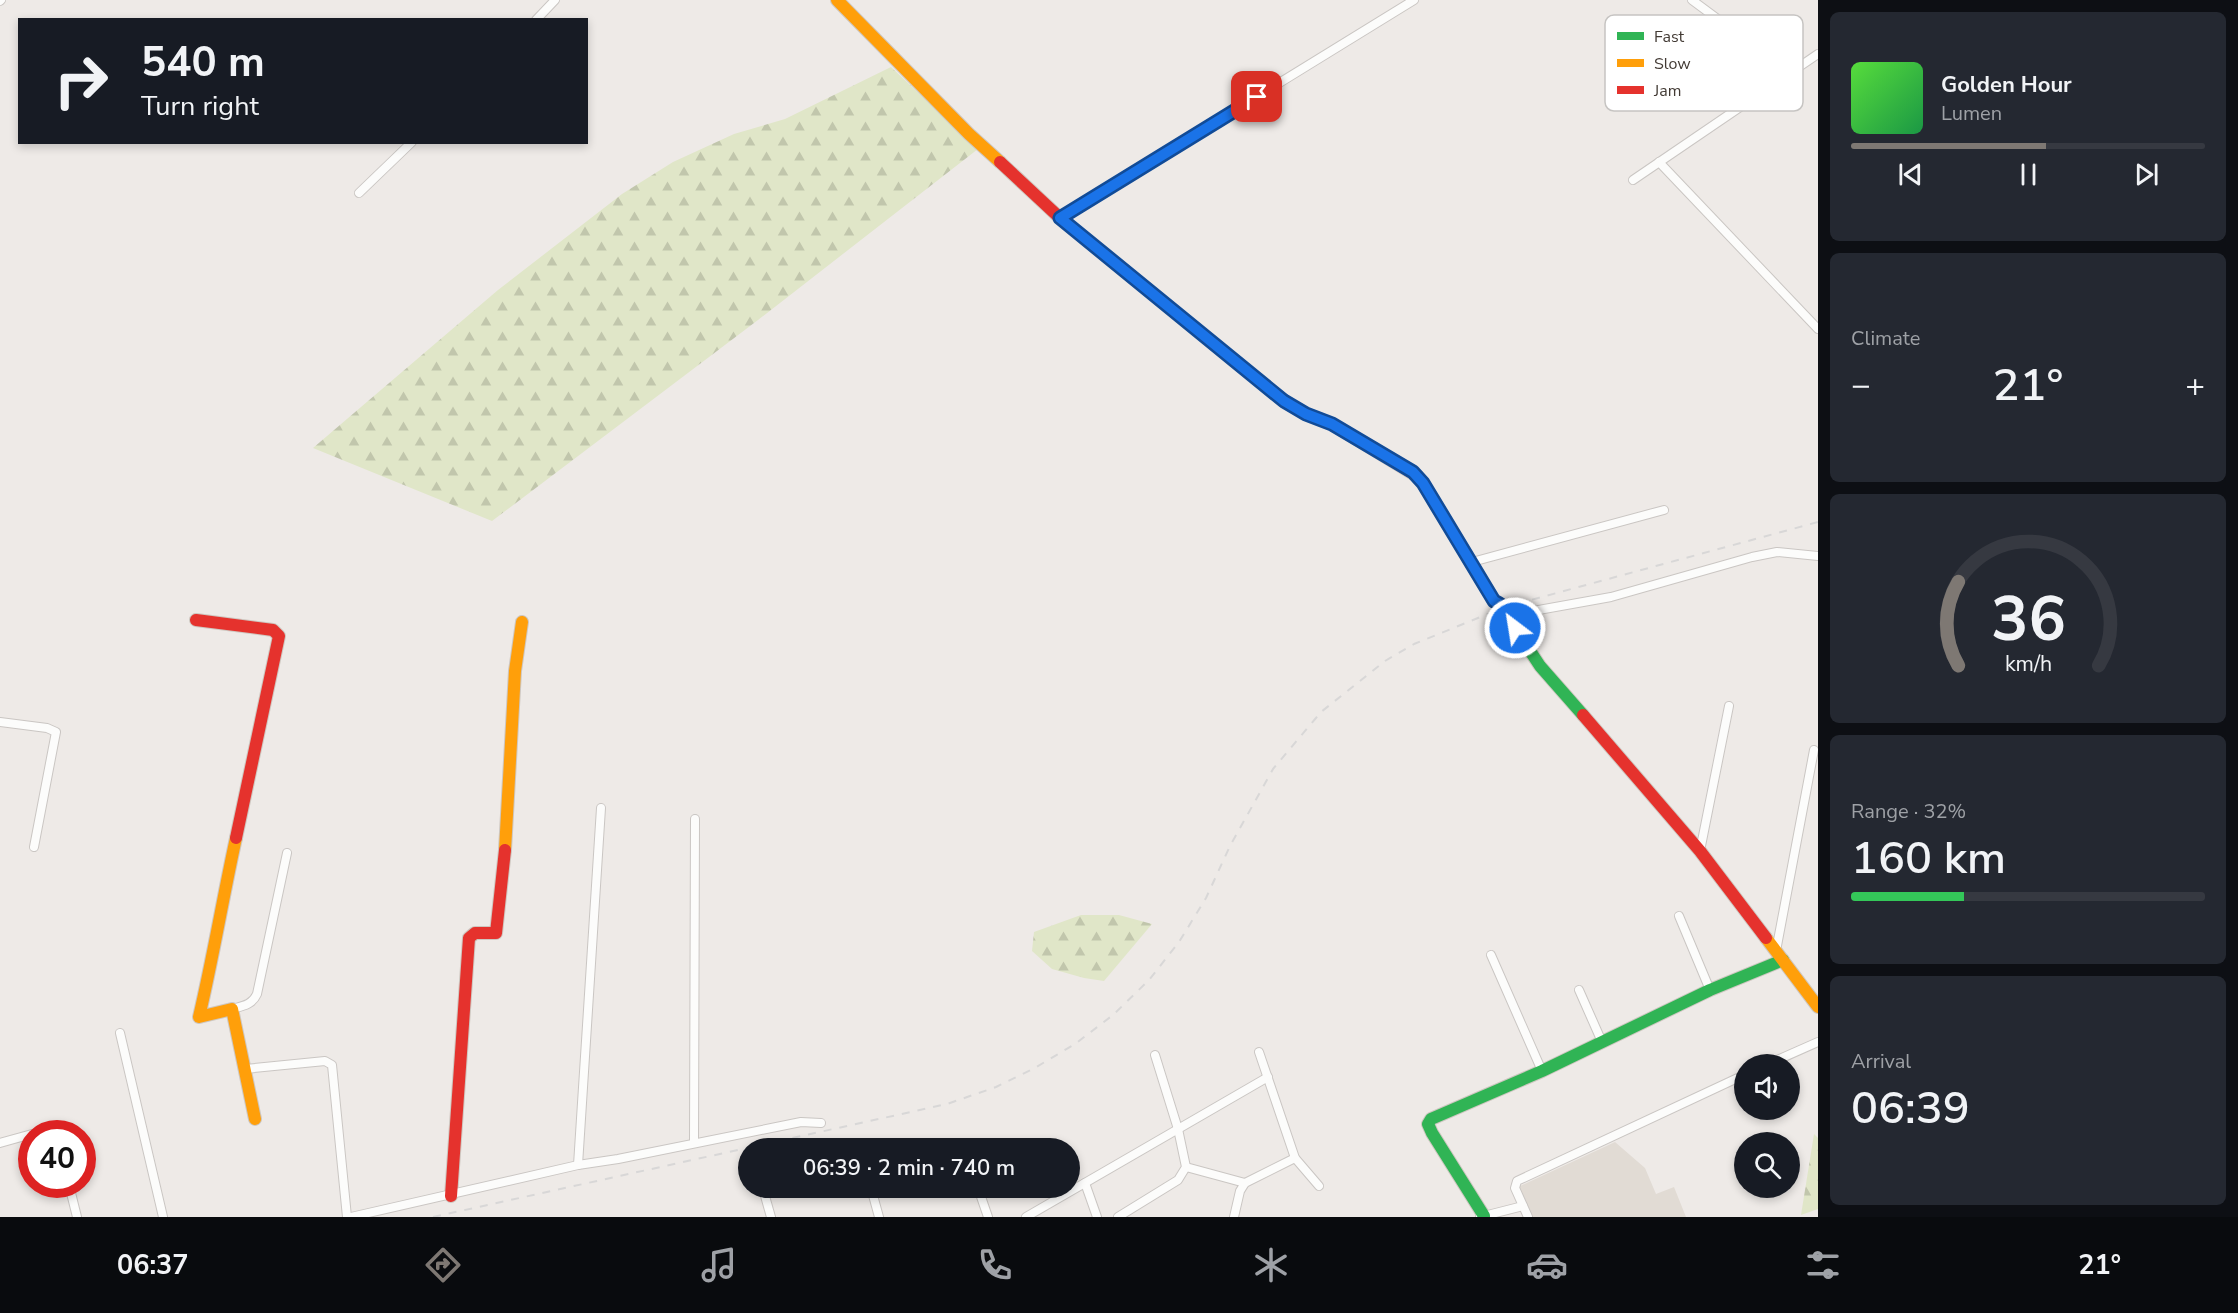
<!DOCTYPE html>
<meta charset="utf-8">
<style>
:root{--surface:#171b24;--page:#242831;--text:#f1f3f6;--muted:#9ea1a6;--line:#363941;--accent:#7e7873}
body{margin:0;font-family:"Nunito Sans",sans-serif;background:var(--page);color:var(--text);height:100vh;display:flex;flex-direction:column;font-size:22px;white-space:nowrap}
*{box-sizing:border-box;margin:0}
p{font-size:20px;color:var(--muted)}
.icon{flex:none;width:33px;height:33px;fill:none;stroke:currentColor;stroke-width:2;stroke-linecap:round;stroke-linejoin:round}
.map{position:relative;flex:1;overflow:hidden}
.drawer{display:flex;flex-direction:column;gap:12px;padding:12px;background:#0d0f14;width:420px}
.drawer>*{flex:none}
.hud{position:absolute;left:18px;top:18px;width:570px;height:126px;border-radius:0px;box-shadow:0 3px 9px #0003;background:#171b24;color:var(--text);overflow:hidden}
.tools{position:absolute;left:1734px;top:1054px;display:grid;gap:12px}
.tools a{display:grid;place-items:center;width:66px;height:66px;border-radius:50%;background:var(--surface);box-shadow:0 3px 9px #0003;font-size:30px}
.speed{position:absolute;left:18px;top:1120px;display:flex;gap:12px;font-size:30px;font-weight:700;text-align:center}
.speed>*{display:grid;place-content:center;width:78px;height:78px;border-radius:50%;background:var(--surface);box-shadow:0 3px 9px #0003;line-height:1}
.speed .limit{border:9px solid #d22;background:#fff;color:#111}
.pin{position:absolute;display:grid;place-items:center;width:51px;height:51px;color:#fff;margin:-26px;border-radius:12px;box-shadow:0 3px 9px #0006}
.me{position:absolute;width:66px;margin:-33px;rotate:329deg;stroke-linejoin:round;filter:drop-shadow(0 0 4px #0008)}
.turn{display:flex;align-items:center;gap:21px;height:126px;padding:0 24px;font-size:27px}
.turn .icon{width:78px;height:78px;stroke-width:2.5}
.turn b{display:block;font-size:42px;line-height:51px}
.big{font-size:45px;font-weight:600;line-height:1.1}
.drawer .widget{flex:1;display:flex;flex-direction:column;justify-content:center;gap:9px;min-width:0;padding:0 21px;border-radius:9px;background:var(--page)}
.drawer .dial{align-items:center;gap:0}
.dial svg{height:156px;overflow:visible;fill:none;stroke:var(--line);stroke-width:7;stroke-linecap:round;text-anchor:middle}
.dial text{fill:var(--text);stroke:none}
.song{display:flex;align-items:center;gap:18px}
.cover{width:72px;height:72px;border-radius:9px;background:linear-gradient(135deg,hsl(110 70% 55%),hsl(140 70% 35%))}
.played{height:6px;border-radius:3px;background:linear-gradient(90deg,var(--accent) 55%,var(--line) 55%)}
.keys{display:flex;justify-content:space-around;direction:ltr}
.heat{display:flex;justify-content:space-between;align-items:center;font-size:33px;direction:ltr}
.charge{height:9px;border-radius:4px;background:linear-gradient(90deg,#34c759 32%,var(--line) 0)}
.trip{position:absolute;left:738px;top:1138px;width:342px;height:60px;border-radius:30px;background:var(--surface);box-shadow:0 3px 9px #0003;font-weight:600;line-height:60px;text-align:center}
.tab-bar{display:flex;height:96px;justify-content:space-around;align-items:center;background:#090b0e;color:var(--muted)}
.tab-bar .icon{width:42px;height:42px}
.tab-bar .current{color:var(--accent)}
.tab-bar b{font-size:27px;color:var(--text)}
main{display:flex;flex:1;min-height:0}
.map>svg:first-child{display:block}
.residential{fill:#e1dbd4}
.forest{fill:url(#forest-firs)}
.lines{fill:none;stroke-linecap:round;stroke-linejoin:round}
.street-casing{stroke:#cac6c3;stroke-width:10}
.fast-casing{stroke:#cec7c0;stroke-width:14}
.slow-casing{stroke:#cec7c0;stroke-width:14}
.jam-casing{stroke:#cec7c0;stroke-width:14}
.street{stroke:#fcfcfb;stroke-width:8}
.fast{stroke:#30b455;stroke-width:12}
.slow{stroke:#ff9f0a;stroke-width:12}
.jam{stroke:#e5322d;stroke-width:12}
.rail{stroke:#d8d7d7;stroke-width:2;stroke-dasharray:8 8;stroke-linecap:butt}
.route-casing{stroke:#114b97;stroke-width:15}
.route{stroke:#1a73e8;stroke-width:10}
.key{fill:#fff;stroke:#c6c4c2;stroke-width:1.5}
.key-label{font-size:16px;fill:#423a34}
</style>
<main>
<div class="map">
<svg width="1818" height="1217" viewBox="0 0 1818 1217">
<defs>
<pattern id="forest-firs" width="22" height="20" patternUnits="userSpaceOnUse" patternTransform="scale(1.5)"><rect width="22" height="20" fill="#e0e6c8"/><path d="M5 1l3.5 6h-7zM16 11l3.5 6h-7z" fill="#c1c6ac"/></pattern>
</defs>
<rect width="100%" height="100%" fill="#eeeae7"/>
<!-- residential -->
<polygon class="residential" points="1615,1142 1645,1168 1656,1194 1674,1187 1686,1217 1532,1217 1518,1187"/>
<!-- forest -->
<g class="forest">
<polygon points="891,67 978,149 758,320 492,521 313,448 498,290 622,194 673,162 734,134 785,119"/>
<polygon points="1081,915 1119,915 1152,924 1104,981 1084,978 1052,969 1032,951 1034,932"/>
<polygon points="1814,1134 1818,1138 1818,1209 1801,1215"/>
</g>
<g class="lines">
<!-- street casing -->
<g class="street-casing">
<g id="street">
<polyline points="1692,0 1789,72"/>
<polyline points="0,1 1,0"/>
<polyline points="536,20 555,0"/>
<polyline points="1659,162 1818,329"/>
<polyline points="1633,180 1818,54"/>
<polyline points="359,193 412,142"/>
<polyline points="1060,218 1414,0"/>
<polyline points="1472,562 1664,510"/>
<polyline points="1511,615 1611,597 1752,557 1777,552 1818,556"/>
<polyline points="0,722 47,728 56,732 34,847"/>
<polyline points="1700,851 1729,706"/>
<polyline points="1679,916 1710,990"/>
<polyline points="1776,951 1814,750"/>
<polyline points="1491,955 1542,1071"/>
<polyline points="1579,990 1602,1042"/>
<path d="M232 1009C243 1006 252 1005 257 994L287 853"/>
<polyline points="120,1033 163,1217"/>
<polyline points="1259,1052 1295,1158 1319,1186"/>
<polyline points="1766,1065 1818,1042"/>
<polyline points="245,1069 325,1061 332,1065 347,1217"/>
<polyline points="33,1134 49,1131 55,1134"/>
<polyline points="694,1142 695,819"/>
<polyline points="0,1143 32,1134"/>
<polyline points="578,1165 601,808"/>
<polyline points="1186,1167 1245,1183"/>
<polyline points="1085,1183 1097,1217"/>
<polyline points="69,1185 77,1217"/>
<polyline points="871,1188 879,1217"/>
<polyline points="978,1188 988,1217"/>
<polyline points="765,1196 771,1217"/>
<polyline points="351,1217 578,1165 618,1159 801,1122 821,1123"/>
<polyline points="1026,1217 1268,1077"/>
<polyline points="1118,1217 1178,1180 1186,1167 1178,1129 1155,1055"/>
<polyline points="1234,1217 1240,1191 1245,1183 1295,1158"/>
<polyline points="1480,1217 1523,1206"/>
<polyline points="1528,1217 1515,1188 1517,1181 1744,1075"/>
</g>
</g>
<!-- fast casing -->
<g class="fast-casing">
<g id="fast">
<polyline points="1417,476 1423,483 1494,601 1505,607 1511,615 1515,628 1540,666 1583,715"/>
<polyline points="1484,1216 1432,1133 1428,1124 1431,1119 1542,1071 1710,990 1783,960"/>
</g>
</g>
<!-- slow casing -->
<g class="slow-casing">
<g id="slow">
<polyline points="837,0 969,134 1000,162"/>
<path d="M236 838C223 897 213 958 199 1017L232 1009 255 1119"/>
<polyline points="505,850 515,671 522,622"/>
<polyline points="1766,938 1818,1007"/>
</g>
</g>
<!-- jam casing -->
<g class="jam-casing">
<g id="jam">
<polyline points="1000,162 1060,218 1284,401 1306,414 1332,424 1417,476"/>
<polyline points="196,620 273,630 279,636 236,838"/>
<polyline points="1583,715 1700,851 1766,938"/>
<polyline points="451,1196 469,938 475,933 496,933 505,850"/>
</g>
</g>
<!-- street -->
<use href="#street" class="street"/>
<!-- fast -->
<use href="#fast" class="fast"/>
<!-- slow -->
<use href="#slow" class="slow"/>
<!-- jam -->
<use href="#jam" class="jam"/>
<!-- rail -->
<polyline class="rail" points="433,1217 947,1104 996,1087 1033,1069 1075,1044 1113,1015 1149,980 1179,942 1206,898 1230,846 1273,769 1321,712 1385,661 1414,644 1505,607 1818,522"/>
</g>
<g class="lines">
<!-- route casing -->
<g class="route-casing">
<path id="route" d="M1257 97 1060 218 1284 401 1306 414 1332 424 1413 472 1423 483 1494 601C1506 607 1513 614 1515 628"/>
</g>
<!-- route -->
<use href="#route" class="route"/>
</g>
<!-- legend -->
<rect x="1605" y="15" width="198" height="96" rx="9" class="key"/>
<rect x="1617" y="32" width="27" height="8" fill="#30b455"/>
<rect x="1617" y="59" width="27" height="8" fill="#ff9f0a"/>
<rect x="1617" y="86" width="27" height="8" fill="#e5322d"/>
<g class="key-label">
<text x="1654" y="42">Fast</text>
<text x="1654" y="69">Slow</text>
<text x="1654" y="96">Jam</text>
</g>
</svg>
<div class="tools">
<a><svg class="icon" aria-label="sound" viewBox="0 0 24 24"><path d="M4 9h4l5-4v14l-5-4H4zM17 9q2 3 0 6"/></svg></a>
<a><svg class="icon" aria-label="search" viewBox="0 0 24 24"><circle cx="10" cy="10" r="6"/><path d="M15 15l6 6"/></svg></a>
</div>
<div class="speed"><div class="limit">40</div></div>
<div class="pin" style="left:1257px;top:97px;background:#d93025"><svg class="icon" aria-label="arrive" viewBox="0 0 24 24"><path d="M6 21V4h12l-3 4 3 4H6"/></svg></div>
<svg class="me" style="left:1515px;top:628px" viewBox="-20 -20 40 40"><circle r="17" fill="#1a73e8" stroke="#fff" stroke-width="3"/><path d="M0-11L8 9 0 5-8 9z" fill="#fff"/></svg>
<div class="trip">06:39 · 2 min · 740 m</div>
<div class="hud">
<div class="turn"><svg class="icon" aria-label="right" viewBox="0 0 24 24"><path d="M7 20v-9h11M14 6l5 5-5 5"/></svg><div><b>540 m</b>Turn right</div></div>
</div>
</div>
<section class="drawer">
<div class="widget">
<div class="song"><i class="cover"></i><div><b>Golden Hour</b><p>Lumen</p></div></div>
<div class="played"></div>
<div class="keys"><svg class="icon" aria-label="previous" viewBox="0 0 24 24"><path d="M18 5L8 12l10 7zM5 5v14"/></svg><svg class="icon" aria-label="pause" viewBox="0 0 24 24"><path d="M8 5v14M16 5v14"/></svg><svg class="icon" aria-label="next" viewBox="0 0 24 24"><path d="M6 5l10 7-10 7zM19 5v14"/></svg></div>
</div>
<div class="widget"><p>Climate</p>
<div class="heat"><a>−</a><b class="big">21°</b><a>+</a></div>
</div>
<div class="widget dial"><svg viewBox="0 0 100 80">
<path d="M14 69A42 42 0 1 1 86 69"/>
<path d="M14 69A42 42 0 0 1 14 26" stroke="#7e7873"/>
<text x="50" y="56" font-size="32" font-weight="700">36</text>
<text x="50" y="72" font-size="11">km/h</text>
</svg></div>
<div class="widget"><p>Range · 32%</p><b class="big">160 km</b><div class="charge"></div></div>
<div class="widget"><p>Arrival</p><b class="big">06:39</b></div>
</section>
</main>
<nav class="tab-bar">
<b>06:37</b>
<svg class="icon current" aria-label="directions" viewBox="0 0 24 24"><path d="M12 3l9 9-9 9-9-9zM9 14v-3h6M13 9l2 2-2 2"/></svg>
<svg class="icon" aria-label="music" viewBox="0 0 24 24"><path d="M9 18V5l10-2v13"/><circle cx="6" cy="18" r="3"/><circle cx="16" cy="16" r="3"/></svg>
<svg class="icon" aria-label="phone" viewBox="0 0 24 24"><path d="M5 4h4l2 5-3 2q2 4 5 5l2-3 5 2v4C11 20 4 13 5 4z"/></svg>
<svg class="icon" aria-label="climate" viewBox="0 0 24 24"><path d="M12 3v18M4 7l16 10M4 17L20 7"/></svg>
<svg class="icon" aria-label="car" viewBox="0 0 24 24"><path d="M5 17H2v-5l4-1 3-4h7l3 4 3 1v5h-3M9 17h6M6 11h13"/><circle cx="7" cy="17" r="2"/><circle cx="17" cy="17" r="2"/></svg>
<svg class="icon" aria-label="filters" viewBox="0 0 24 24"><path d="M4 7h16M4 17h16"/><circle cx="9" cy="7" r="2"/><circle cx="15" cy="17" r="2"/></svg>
<b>21°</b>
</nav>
